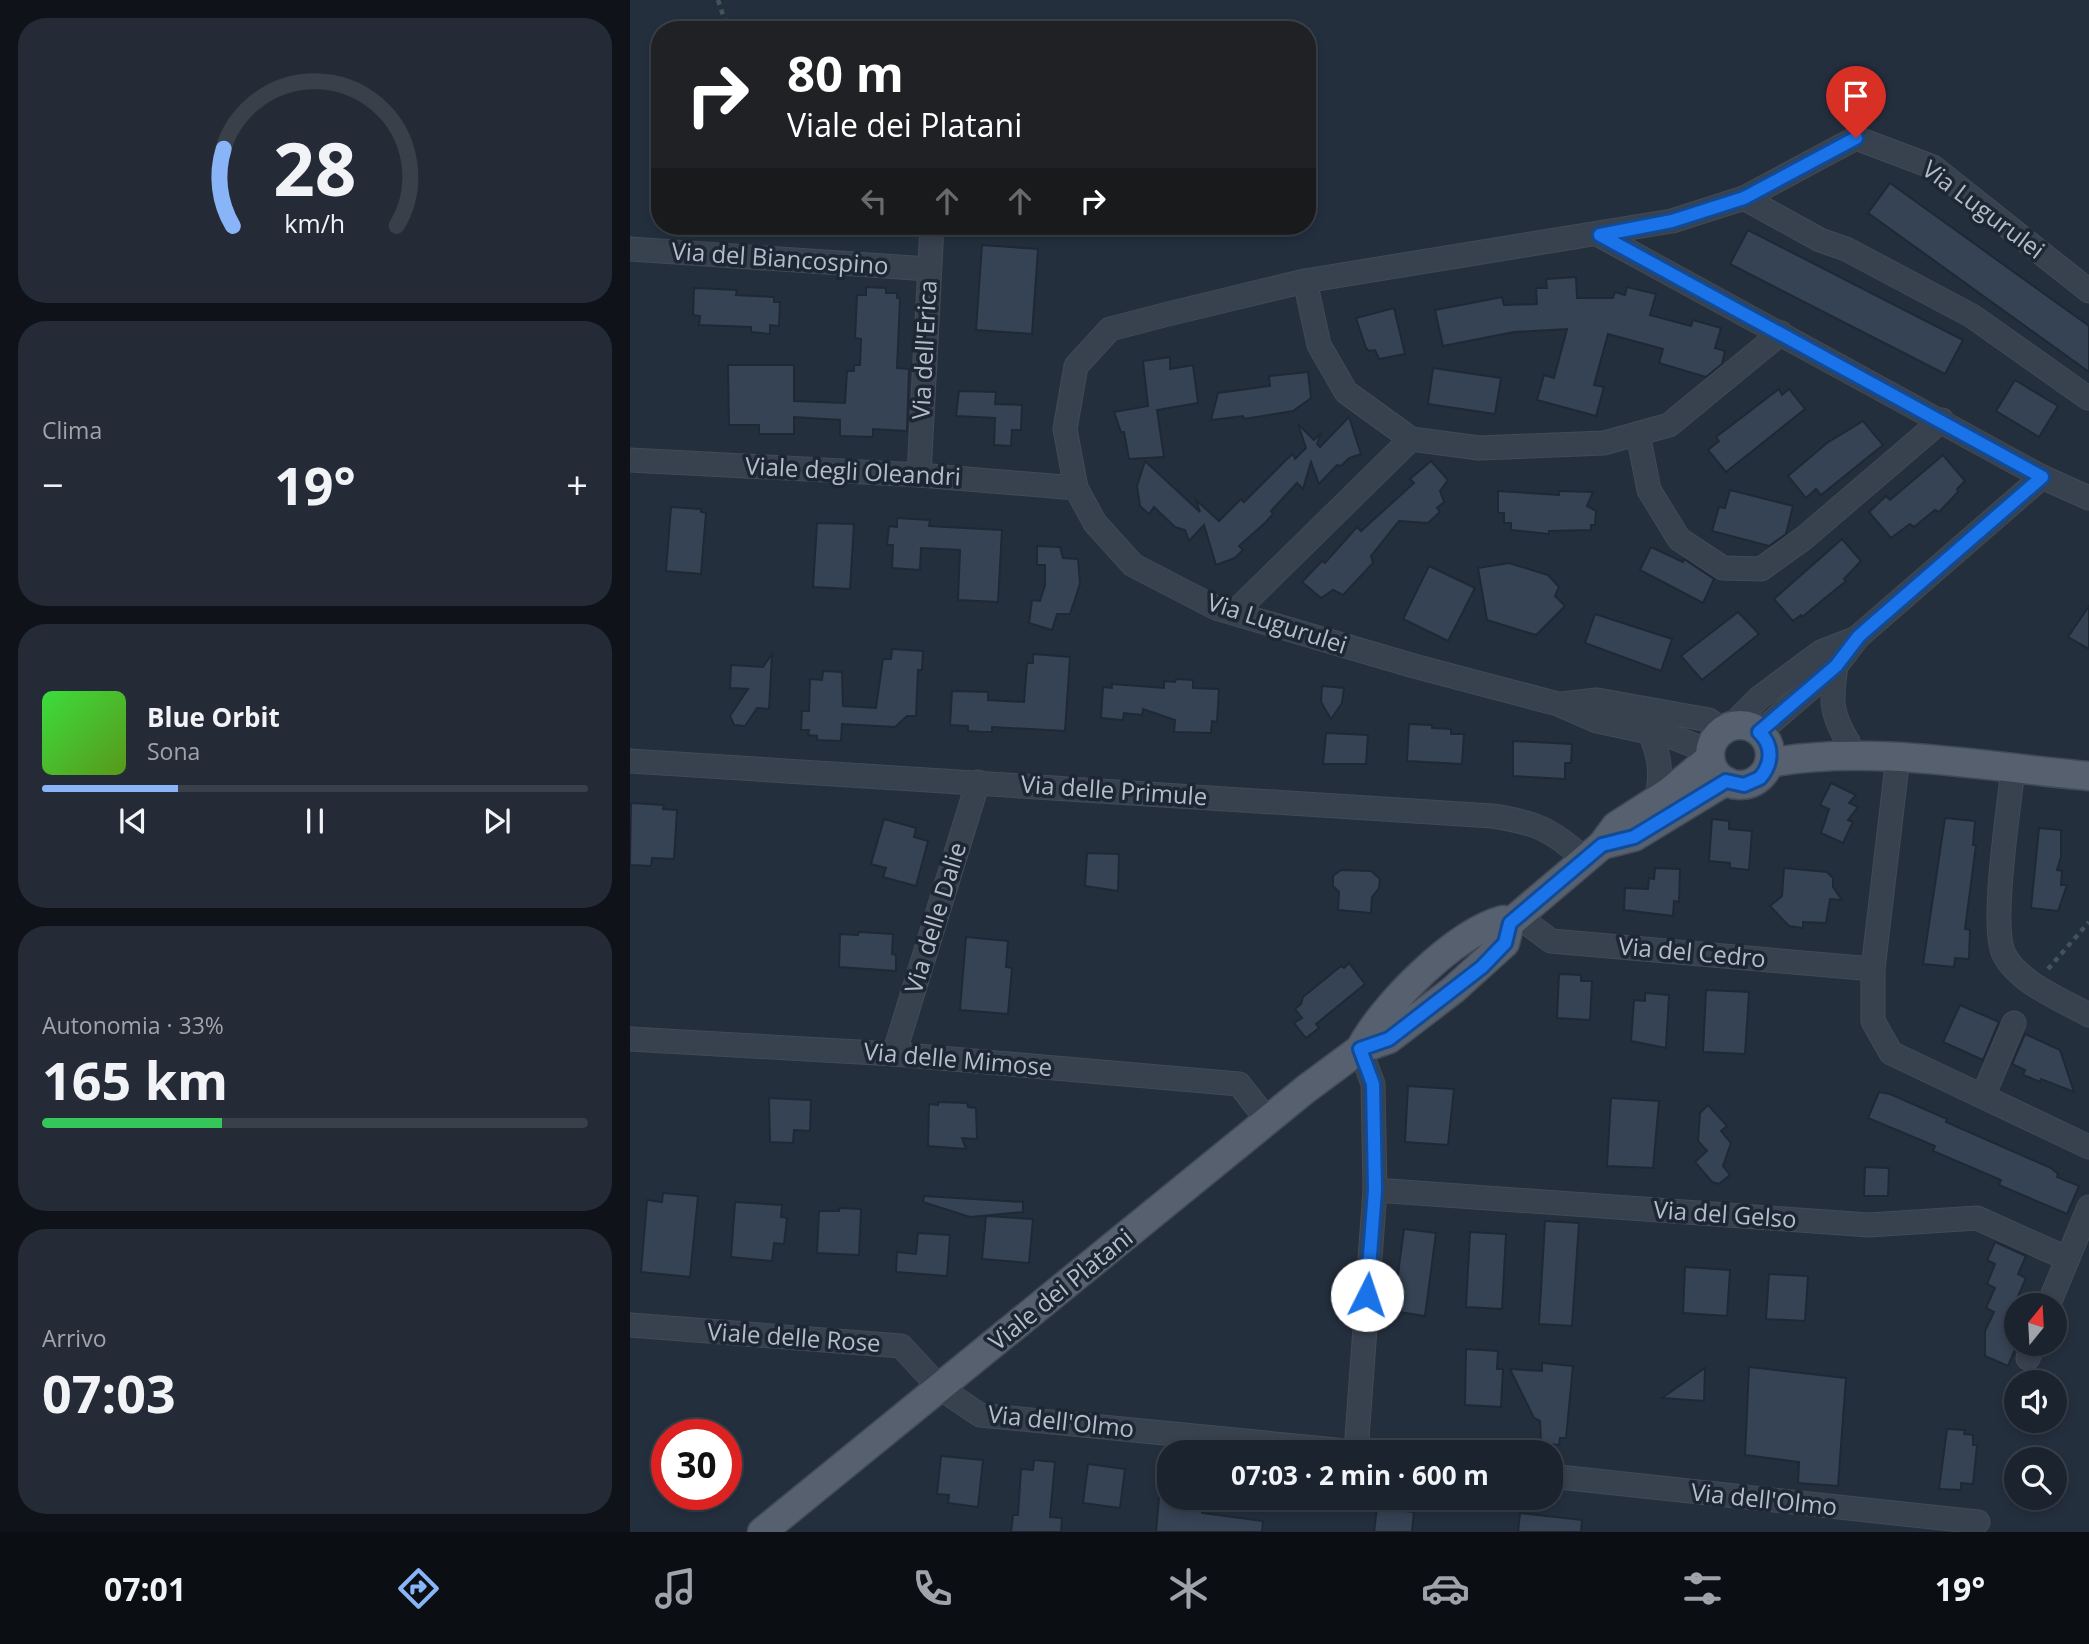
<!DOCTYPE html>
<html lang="it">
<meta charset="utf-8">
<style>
:root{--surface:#1b232e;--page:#242b36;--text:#f1f3f6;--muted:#a0a4aa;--line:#39404a;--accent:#8ab4f8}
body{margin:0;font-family:"Open Sans",sans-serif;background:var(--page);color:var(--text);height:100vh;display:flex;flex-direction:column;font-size:26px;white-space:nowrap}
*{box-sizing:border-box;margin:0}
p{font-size:23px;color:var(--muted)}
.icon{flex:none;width:38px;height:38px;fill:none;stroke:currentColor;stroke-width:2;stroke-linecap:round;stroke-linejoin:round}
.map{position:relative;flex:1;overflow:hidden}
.side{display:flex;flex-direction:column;gap:18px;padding:18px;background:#0f1319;width:630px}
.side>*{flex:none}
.hud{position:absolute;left:21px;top:21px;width:665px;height:214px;border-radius:28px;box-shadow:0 4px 10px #0003,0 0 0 2px var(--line);background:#202124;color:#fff;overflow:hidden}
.needle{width:46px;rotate:18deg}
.controls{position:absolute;left:1374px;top:1293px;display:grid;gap:14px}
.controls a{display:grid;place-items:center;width:63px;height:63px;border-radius:50%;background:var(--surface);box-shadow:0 4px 10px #0003,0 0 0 2px var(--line);font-size:35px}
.speed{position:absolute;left:21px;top:1419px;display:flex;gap:14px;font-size:35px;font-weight:700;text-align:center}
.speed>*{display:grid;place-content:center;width:91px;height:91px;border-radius:50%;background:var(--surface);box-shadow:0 4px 10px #0003,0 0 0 2px var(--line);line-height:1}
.speed .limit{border:10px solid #d22;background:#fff;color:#111}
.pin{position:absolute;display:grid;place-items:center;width:60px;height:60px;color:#fff;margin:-72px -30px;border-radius:50% 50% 50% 0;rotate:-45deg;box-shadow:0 0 7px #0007}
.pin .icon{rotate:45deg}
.me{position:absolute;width:77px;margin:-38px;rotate:4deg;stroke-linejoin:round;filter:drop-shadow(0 0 5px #0008)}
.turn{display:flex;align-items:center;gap:24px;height:147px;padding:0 21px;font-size:32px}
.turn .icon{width:91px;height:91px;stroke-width:2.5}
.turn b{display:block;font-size:49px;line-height:60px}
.lanes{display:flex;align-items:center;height:66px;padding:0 21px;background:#0003;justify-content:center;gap:35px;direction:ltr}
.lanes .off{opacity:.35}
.big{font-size:52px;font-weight:700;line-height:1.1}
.side .card{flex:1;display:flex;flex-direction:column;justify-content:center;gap:10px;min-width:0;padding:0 24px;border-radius:28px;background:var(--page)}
.side .dial{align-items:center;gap:0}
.dial svg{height:182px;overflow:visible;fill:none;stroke:var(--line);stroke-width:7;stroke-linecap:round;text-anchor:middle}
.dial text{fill:var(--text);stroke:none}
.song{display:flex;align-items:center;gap:21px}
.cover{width:84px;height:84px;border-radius:10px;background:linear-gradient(135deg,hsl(120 70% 55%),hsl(90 70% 35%))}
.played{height:7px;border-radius:4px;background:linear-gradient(90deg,var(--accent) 25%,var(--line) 25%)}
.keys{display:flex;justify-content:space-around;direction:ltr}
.heat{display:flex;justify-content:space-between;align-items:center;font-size:38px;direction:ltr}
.charge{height:10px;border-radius:5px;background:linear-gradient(90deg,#34c759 33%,var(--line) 0)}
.trip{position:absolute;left:527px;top:1440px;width:406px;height:70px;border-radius:28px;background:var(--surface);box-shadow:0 4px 10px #0003,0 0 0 2px var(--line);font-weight:700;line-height:70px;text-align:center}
.dock{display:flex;height:112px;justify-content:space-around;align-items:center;background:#0b0e12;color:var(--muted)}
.dock .icon{width:49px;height:49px}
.dock .on{color:var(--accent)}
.dock b{font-size:32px;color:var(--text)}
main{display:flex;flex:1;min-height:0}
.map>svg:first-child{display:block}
.building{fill:#364354;stroke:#1f2835;stroke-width:2}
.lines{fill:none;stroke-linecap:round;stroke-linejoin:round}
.minor-casing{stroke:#414a57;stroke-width:25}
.major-casing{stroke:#414a57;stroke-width:31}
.path{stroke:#3f5557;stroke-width:4.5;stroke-dasharray:5 5;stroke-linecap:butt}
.minor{stroke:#38414e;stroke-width:23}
.major{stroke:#56606e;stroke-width:28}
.route-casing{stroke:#114b97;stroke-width:18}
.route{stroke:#1a73e8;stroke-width:12}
.labels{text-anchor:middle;stroke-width:7;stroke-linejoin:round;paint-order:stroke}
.street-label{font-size:24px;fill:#b4bcc9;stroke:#1d2633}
</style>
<main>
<section class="side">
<div class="card dial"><svg viewBox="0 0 100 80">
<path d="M14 69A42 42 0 1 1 86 69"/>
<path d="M14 69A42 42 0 0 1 10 35" stroke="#8ab4f8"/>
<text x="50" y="56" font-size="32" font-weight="700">28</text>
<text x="50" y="72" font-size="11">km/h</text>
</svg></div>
<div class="card"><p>Clima</p>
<div class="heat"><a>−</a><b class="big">19°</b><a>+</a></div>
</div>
<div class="card">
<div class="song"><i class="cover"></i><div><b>Blue Orbit</b><p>Sona</p></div></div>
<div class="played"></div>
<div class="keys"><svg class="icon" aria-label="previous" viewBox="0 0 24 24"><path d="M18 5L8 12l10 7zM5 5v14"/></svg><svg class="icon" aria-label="pause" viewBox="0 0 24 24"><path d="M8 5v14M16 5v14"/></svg><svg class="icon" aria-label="next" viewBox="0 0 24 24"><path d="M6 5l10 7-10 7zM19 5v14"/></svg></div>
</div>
<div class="card"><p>Autonomia · 33%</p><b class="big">165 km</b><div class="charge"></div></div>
<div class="card"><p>Arrivo</p><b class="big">07:03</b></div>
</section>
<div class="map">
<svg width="1459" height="1532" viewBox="0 0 1459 1532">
<rect width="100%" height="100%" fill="#242f3e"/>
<!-- building -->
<g class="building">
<polygon points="1260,183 1459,326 1459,372 1238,213"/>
<polygon points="1118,230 1333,340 1315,374 1100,264"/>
<polygon points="352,245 408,249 402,334 346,330"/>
<polygon points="946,277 947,298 983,298 985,292 995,295 997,287 1026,294 1020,315 1061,326 1063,320 1091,328 1085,348 1095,351 1092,364 1076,377 1029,363 1033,349 978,334 964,385 974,387 966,416 907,400 914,375 924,378 937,329 884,332 813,346 805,310 872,297 874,305 907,304 906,288 917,288 916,279"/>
<polygon points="236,287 256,288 256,293 267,293 267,298 270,298 267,368 279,369 277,431 243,429 243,437 210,436 210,420 164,417 164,434 129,434 129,425 99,425 98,365 164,365 164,401 215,403 217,371 224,371 224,365 230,365 231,339 225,338 227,295 236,295"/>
<polygon points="64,288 107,290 106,295 144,297 144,302 150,302 149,326 140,325 140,334 121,332 121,327 69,325 70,316 63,315"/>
<polygon points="764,308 775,354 749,359 745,350 739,351 736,348 726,318"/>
<polygon points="540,357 540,369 563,365 568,403 527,410 534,457 499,459 494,432 491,432 484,412 518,406 513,361"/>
<polygon points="803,368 871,378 865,414 798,404"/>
<polygon points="678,372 681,398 663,411 614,419 613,416 581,420 588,393 640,386 639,376"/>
<polygon points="1385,380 1428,406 1409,437 1366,411"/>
<polygon points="1149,389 1152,395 1159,389 1175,409 1096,472 1078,450 1089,441 1086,437"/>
<polygon points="329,391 366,392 365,404 392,405 391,430 382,430 381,446 364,445 365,418 326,416"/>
<polygon points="719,417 731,454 719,458 711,466 707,465 689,484 681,462 673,489 667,483 641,511 643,514 636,522 609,546 613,550 605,558 586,565 574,525 559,541 555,530 545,527 524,507 519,514 510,506 507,486 515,461 570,512 566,500 589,521 611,499 614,502 657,459 663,454 665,459 676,448 668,424 684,440 691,433 687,444 690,447"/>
<polygon points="1233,421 1253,445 1191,495 1186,489 1176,498 1158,476 1197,443"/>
<polygon points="1313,455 1335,481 1327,489 1328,492 1309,512 1305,510 1284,527 1280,524 1261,538 1239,512 1256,496 1260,500"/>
<polygon points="801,461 818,480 810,491 814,502 807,508 810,512 798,523 769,521 741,556 743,563 713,595 703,590 691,598 672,582 692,561 695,563 727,527 731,531 784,483 780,479"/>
<polygon points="1100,490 1163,506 1156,534 1139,546 1082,531 1089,507 1095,508"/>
<polygon points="868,491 929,495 929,491 963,492 957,506 966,511 965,525 961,525 961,530 919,531 919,534 881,530 881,523 874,523 874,513 868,513"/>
<polygon points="41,507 71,509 71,512 76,513 71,574 36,571"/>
<polygon points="267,518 300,520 299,526 372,530 368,602 328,600 330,550 291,548 290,570 262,568 263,545 257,545 259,526 267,527"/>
<polygon points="187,523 224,524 220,589 183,587"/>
<polygon points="1212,539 1231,561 1214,579 1216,581 1172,617 1171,615 1163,621 1144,599"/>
<polygon points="407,546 430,547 433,558 448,559 450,584 440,614 427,614 422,630 399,623 402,600 410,601 415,585 415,565 407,565"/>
<polygon points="1021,547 1053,562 1054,559 1084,579 1073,603 1010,570"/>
<polygon points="879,563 918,575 929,587 925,596 935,606 906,635 857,620 848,568"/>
<polygon points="799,566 845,588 818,641 773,619"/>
<polygon points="1459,606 1459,649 1438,637"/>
<polygon points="1108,612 1129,634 1072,680 1051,656"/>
<polygon points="965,614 1042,639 1031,671 955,643"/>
<polygon points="262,649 293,651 292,670 288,670 286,716 277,716 265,727 212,724 211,741 187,740 187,736 178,735 179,730 171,730 172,711 179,711 180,679 192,680 193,671 212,672 213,706 246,708 253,659 261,659"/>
<polygon points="142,654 139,709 127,708 115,726 104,725 100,716 118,689 100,688 101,665 133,667"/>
<polygon points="403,654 440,657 435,731 362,727 362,732 352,732 338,731 338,726 320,725 322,691 358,692 358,700 394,702 397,663 403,663"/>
<polygon points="546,679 563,680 563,688 589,689 587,722 582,721 581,733 544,732 545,720 513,709 512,715 494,713 493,720 471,718 473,687 482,688 482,684 534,688 534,681 545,682"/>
<polygon points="692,686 714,688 712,703 701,719 691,702"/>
<polygon points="779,724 802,725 802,728 821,729 821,734 834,734 832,764 777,761"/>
<polygon points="696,733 738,735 736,764 693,764"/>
<polygon points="883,741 942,744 941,763 935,763 935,779 883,776"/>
<polygon points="1201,783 1226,795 1219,803 1228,807 1218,820 1223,822 1213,843 1191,833 1199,809 1190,805"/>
<polygon points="1,803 34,805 33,809 47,810 44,859 22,858 21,866 0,865"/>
<polygon points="1315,818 1345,821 1343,845 1346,845 1335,929 1340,930 1339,959 1325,958 1324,967 1293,964"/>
<polygon points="254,819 286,828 284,837 298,841 286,886 253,877 256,868 241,864"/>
<polygon points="1082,819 1099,821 1099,829 1122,831 1119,870 1100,868 1100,863 1079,861"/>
<polygon points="1409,828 1431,830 1431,857 1427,870 1432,871 1431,885 1437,885 1428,911 1401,908"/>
<polygon points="457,853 489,854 488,891 455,886"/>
<polygon points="1025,868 1050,869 1049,902 1044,901 1043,916 994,910 995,888 1018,889 1019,878 1024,879"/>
<polygon points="1154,868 1197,872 1203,878 1203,887 1212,900 1200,899 1196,923 1173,922 1173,928 1159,926 1140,906 1152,896"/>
<polygon points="711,870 741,871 750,879 749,888 742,897 741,913 708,910 709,892 703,886 703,876"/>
<polygon points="229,932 263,934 262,954 266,955 266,971 209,967 210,934 228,935"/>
<polygon points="336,937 378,941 376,967 382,968 378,1014 330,1010"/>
<polygon points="719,963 735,984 686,1024 689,1028 676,1038 664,1023 672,1018 665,1009 671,1004 673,997 711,966 714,968"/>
<polygon points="929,974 951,975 951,981 962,981 960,1020 927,1018"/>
<polygon points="1076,990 1119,992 1115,1054 1073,1052"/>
<polygon points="1015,993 1039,995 1036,1048 1001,1041 1004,1000 1015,1001"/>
<polygon points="1330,1005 1369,1022 1353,1060 1313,1042"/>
<polygon points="1395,1034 1430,1050 1444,1092 1411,1079 1410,1082 1401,1078 1393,1075 1395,1070 1382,1064"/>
<polygon points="778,1086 824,1089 818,1145 775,1142"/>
<polygon points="1249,1092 1260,1094 1317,1119 1316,1122 1421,1168 1428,1174 1427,1177 1449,1186 1437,1214 1369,1185 1371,1180 1303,1151 1305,1146 1238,1118"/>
<polygon points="139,1098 181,1100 180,1131 164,1130 163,1143 140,1142"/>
<polygon points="981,1098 1029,1101 1023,1168 977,1166"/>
<polygon points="308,1102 337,1103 338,1107 346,1108 347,1139 332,1138 336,1149 298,1146 299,1104 308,1105"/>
<polygon points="1078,1105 1097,1126 1091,1131 1101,1143 1093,1166 1100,1175 1089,1184 1082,1182 1065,1162 1077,1151 1068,1141 1070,1113"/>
<polygon points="1235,1167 1259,1168 1258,1196 1234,1196"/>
<polygon points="33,1193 68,1196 60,1277 11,1272 17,1200 32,1202"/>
<polygon points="294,1196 393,1202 393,1212 340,1217 293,1202"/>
<polygon points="105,1202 152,1205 151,1217 157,1218 154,1244 144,1243 142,1261 101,1257"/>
<polygon points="209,1208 231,1209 229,1255 187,1253 189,1211 209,1211"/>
<polygon points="356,1216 403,1219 399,1263 352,1259"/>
<polygon points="915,1221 949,1223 942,1326 909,1324"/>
<polygon points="774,1229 806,1233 795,1316 763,1311"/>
<polygon points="840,1232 876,1234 872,1309 836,1307"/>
<polygon points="288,1233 320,1235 317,1276 266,1272 267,1252 286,1254"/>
<polygon points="1365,1242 1396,1256 1388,1274 1396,1278 1386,1301 1386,1347 1378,1366 1355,1356 1355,1331 1364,1312 1356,1308 1365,1288 1357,1284 1365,1264 1357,1260"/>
<polygon points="1055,1267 1100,1270 1097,1316 1053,1313"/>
<polygon points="1139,1274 1178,1276 1175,1321 1136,1319"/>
<polygon points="836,1349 868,1351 867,1369 873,1369 871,1407 835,1405"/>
<polygon points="912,1363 943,1366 936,1438 930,1438 929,1445 911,1443 910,1421 904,1418 880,1369 912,1371"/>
<polygon points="1119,1367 1216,1378 1208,1486 1168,1483 1169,1462 1115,1455"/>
<polygon points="1075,1368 1074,1401 1032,1398"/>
<polygon points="1317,1429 1335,1430 1334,1434 1343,1435 1343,1445 1347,1445 1343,1484 1331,1483 1331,1490 1309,1489"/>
<polygon points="311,1456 353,1460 348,1507 318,1503 319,1495 307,1494"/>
<polygon points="404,1460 425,1462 420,1517 432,1518 431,1532 381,1532 383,1515 388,1515 391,1469 403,1470"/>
<polygon points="458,1464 495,1469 490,1508 453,1503"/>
<polygon points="529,1498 574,1498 572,1513 633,1521 632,1532 526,1532"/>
<polygon points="747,1508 784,1512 782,1532 744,1532"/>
<polygon points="890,1513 952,1520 951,1532 888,1532"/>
</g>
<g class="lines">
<!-- minor casing -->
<g class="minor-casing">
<g id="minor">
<polyline points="1114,198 1190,240 1216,249 1342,316 1458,398"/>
<polyline points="969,235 1412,477 1459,498"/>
<polyline points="0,249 299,269"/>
<polyline points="675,281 689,345 716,392 781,439 849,448 974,443 1039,425 1151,333"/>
<polyline points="1008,434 1019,490 1049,539 1093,568 1131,569 1174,538 1312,420"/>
<polyline points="0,460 289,475 446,488"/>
<polyline points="289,475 302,226"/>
<polyline points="604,613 781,439"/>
<path d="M1206 666C1201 700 1200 712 1218 742"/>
<polyline points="932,704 967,700 1079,720 1092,731"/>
<polyline points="1100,727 1129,698 1191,652 1227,638"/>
<path d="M1019 731C1030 756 1032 772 1027 799"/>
<polyline points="1130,732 1206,666 1229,636 1412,477"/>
<polyline points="1081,752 1042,737 967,721 928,704 784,666 586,608 503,565 465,523 446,488 435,429 446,366 480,329 538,314 675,281 1042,221 1114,198 1226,138 1303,167 1459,291"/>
<polyline points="1268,757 1243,969 1243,1021 1261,1053 1459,1147"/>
<path d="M0 761 862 816C905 822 923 830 955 860"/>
<path d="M1383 769C1379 808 1361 920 1373 952 1386 982 1432 1000 1459 1015"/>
<polyline points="889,917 921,941 1243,969"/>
<polyline points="0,1039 264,1054 609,1084 638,1121"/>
<polyline points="264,1054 348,782"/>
<polyline points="1353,1096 1384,1023"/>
<polyline points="745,1190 1239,1225 1347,1218 1436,1258"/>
<polyline points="1418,1306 1459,1207"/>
<polyline points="0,1325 271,1346 310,1388 350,1415 727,1452"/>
<polyline points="1398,1358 1404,1344"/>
<polyline points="726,1452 745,1190 743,1084 730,1049"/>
<polyline points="920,1476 1348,1522"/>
</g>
</g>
<!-- major casing -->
<g class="major-casing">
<g id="major">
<circle cx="1110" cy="755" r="30"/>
<path d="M1139 763C1239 744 1357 767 1459 776"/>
<polyline points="972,845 1004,837 1096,781"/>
<path d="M730 1049C753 1005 825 933 873 920L880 923"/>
<polyline points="132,1532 676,1089 730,1049 759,1039 823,990 875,943 880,923 972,845 986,826 1039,792 1080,758"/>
</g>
</g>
<!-- path -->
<g class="path">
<polyline points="88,0 98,30"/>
<polyline points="1418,969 1459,922"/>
</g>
<!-- minor -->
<use href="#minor" class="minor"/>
<!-- major -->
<use href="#major" class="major"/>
</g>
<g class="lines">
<!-- route casing -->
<g class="route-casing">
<path id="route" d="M737 1295 745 1190 743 1084 730 1049 759 1039 852 967 875 943 880 923 972 845 1004 837 1096 781 1114 785 1130 778C1142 764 1144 746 1129 732L1206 666 1229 636 1412 477 970 235 1042 221 1114 198 1226 138"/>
</g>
<!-- route -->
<use href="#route" class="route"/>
</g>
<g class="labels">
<!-- street labels -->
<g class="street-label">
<text transform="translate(1353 210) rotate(37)" y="8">Via Lugurulei</text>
<text transform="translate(150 259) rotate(4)" y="8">Via del Biancospino</text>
<text transform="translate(295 350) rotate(-87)" y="8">Via dell'Erica</text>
<text transform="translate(223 472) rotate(3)" y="8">Viale degli Oleandri</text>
<text transform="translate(647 624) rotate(18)" y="8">Via Lugurulei</text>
<text transform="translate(484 791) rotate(4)" y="8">Via delle Primule</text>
<text transform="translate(306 918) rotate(-73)" y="8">Via delle Dalie</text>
<text transform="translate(1062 953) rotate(5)" y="8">Via del Cedro</text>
<text transform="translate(328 1060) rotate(5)" y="8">Via delle Mimose</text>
<text transform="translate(1095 1215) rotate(4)" y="8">Via del Gelso</text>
<text transform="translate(431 1290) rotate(-39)" y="8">Viale dei Platani</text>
<text transform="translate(164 1338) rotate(4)" y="8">Viale delle Rose</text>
<text transform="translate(431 1422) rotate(6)" y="8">Via dell'Olmo</text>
<text transform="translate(1134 1500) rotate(6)" y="8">Via dell'Olmo</text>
</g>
</g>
</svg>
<div class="controls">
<a><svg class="needle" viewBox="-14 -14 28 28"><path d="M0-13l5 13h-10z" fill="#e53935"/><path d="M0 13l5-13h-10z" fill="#a0a4aa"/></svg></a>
<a><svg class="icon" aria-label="sound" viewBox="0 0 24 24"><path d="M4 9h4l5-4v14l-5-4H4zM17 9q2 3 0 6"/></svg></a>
<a><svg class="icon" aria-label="search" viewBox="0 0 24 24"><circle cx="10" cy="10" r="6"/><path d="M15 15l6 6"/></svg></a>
</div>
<div class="speed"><div class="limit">30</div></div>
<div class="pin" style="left:1226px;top:138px;background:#d93025"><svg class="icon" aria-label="arrive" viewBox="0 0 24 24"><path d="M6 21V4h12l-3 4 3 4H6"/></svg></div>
<svg class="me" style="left:737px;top:1295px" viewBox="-20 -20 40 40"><circle r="19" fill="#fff"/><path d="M0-13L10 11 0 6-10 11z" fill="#1a73e8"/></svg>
<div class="trip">07:03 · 2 min · 600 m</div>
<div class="hud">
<div class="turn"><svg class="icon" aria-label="right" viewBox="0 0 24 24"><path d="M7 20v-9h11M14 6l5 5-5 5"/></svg><div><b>80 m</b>Viale dei Platani</div></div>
<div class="lanes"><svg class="icon off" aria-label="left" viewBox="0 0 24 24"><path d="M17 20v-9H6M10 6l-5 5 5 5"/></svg><svg class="icon off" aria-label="ahead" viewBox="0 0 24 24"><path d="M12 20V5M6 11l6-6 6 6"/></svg><svg class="icon off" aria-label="ahead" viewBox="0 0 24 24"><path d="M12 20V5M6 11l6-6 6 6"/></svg><svg class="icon" aria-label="right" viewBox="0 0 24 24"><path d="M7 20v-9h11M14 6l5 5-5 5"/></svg></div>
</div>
</div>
</main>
<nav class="dock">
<b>07:01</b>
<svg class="icon on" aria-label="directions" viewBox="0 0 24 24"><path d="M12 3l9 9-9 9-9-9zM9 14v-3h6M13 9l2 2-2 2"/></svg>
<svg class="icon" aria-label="music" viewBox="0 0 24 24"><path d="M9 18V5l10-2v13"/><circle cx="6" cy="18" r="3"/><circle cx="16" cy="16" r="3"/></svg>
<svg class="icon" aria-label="phone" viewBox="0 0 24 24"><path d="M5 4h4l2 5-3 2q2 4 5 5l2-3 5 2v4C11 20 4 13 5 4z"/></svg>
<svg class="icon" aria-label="climate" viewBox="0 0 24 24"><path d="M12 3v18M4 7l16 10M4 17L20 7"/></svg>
<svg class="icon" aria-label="car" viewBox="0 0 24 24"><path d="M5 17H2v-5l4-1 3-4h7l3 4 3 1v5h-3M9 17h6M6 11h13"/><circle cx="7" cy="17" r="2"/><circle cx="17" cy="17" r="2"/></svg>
<svg class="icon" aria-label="filters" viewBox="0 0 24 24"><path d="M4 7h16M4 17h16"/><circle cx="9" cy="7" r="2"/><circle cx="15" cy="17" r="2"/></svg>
<b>19°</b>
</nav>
